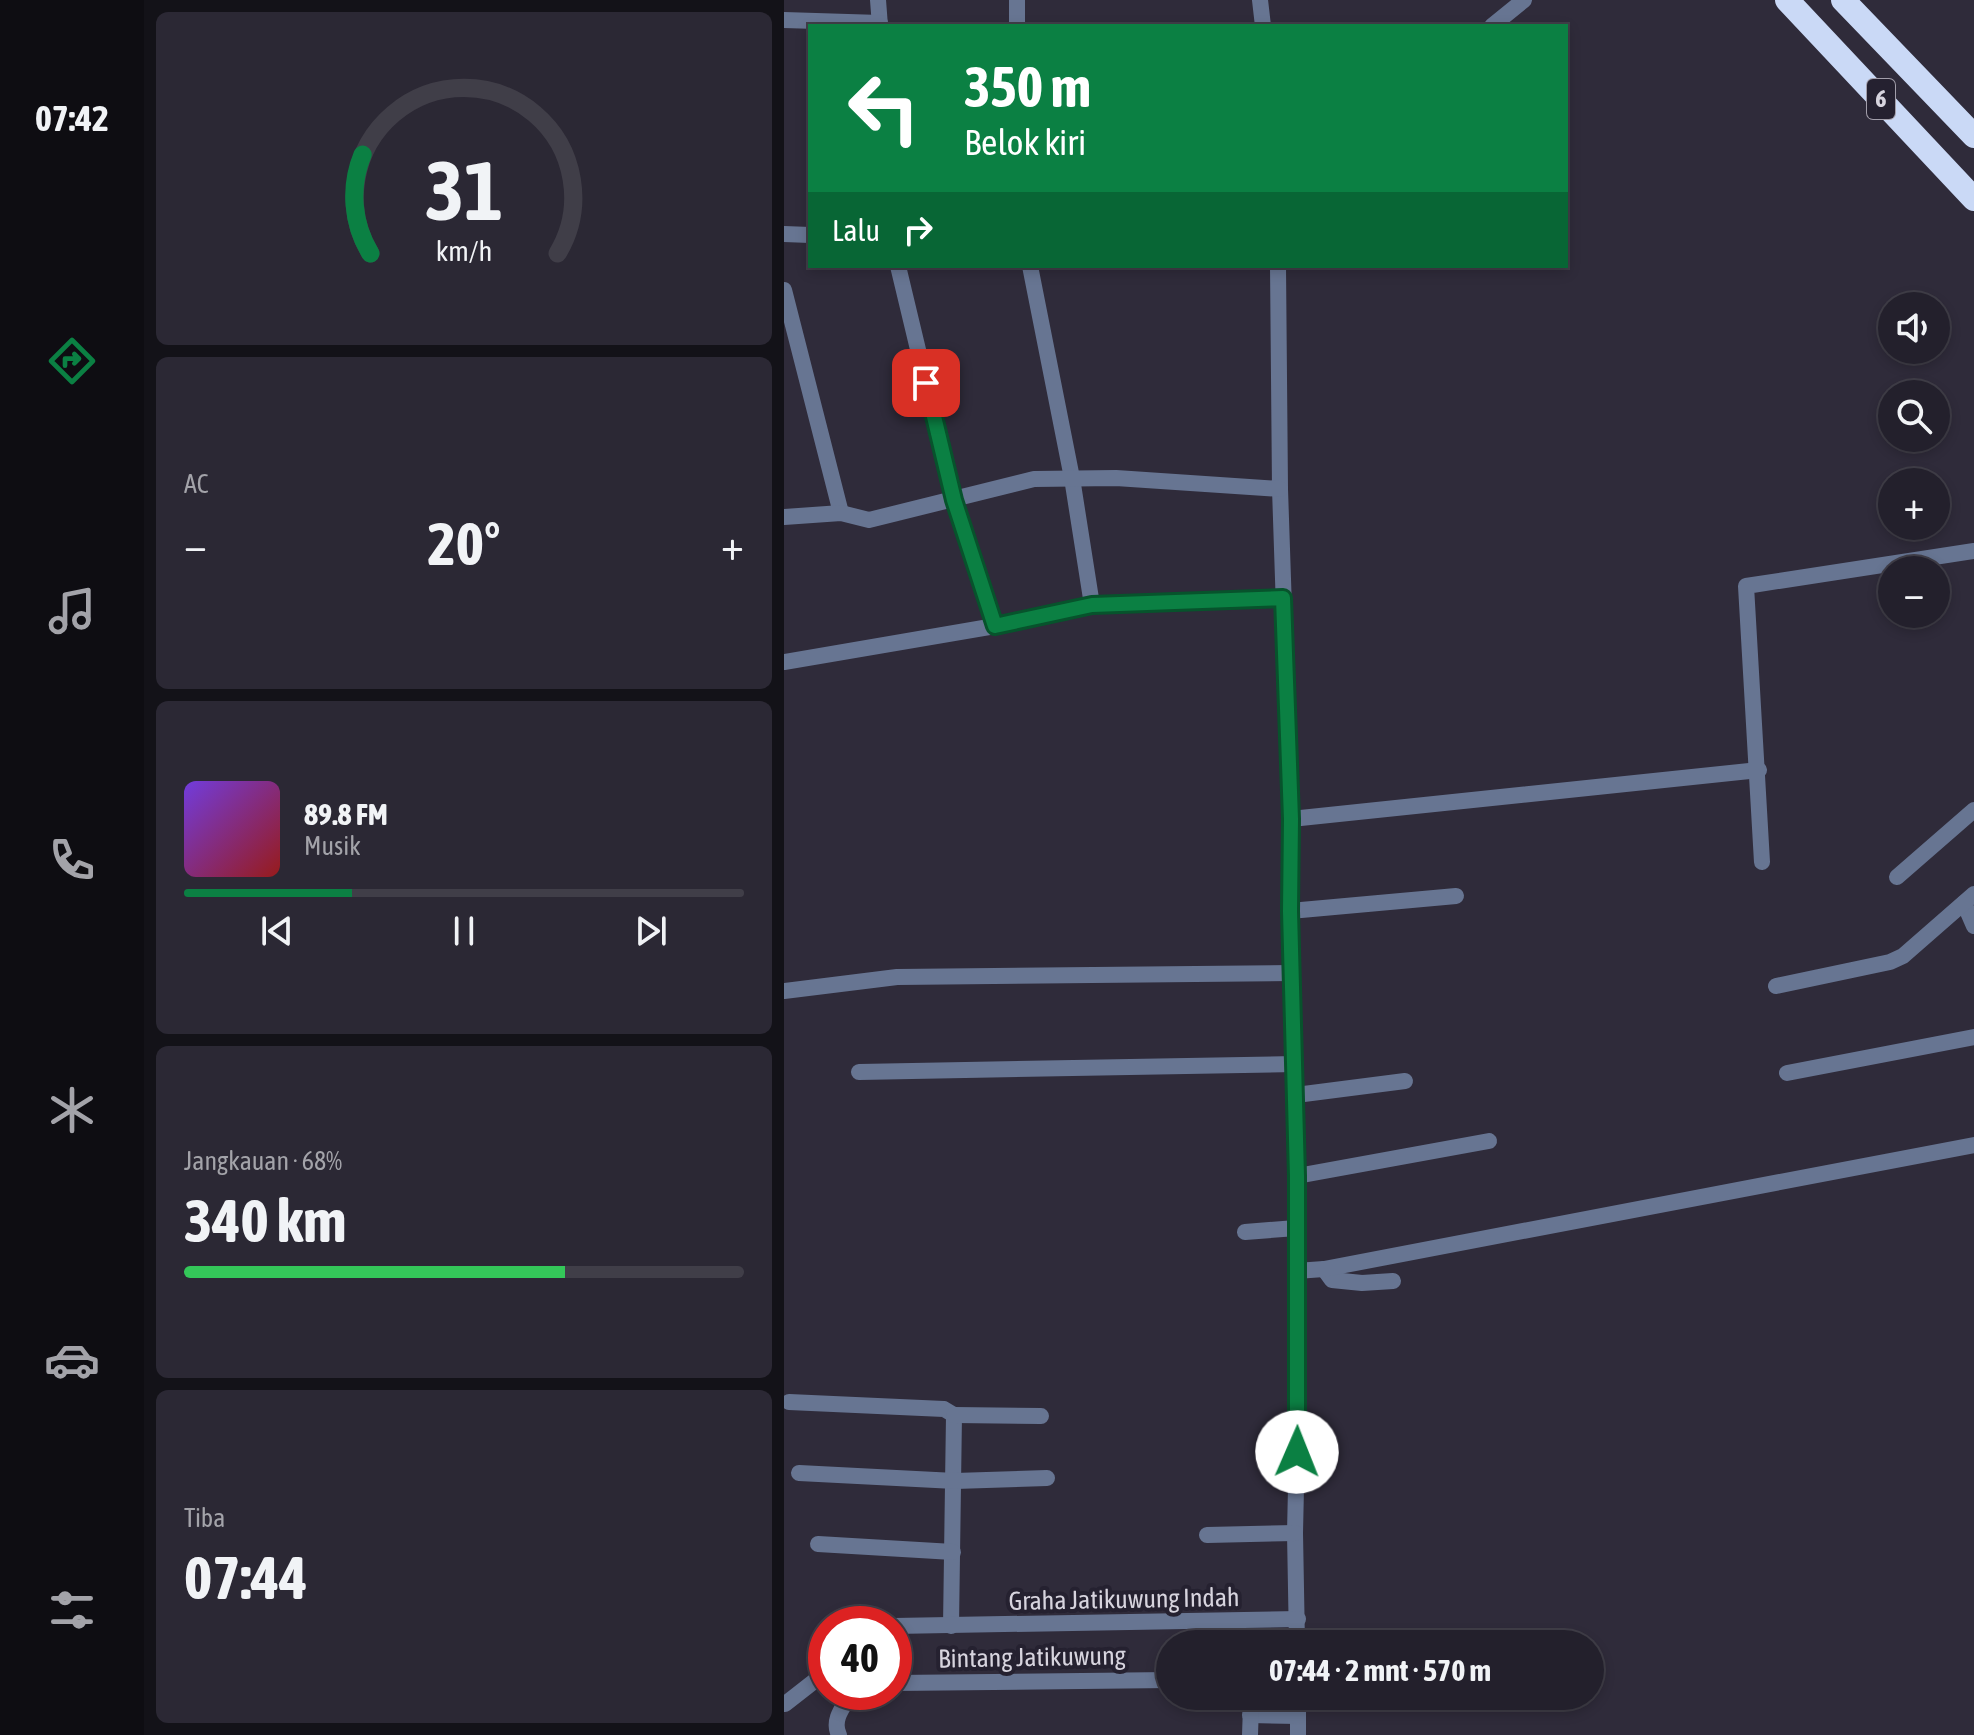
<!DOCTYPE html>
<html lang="id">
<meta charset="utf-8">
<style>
:root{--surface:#23202c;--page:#2b2834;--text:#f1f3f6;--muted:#a3a3a9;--line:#403e48;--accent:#0b8043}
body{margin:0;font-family:"Asap Condensed",sans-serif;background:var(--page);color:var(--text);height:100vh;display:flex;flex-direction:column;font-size:30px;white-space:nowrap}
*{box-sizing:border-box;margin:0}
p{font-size:26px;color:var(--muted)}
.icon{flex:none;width:44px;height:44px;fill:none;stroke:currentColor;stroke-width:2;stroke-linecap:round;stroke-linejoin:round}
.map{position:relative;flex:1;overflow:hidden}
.panel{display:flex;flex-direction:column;gap:12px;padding:12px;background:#131218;width:640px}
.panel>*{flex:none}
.hud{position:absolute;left:24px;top:24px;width:760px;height:244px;border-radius:0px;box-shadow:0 4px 12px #0003,0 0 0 2px var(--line);background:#0b8043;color:#fff;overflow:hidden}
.fabs{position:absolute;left:1094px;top:292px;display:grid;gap:16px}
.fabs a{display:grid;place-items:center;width:72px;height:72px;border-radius:50%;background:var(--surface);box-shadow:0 4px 12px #0003,0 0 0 2px var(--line);font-size:40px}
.speed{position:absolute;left:24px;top:1606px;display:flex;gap:16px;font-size:40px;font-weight:700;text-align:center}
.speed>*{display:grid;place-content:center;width:104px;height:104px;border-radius:50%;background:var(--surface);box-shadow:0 4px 12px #0003,0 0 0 2px var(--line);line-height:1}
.speed .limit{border:12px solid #d22;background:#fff;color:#111}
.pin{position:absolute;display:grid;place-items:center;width:68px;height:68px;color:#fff;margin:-34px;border-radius:16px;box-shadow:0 4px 12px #0006}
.me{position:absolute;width:88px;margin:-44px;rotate:1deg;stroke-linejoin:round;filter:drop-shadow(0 0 6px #0008)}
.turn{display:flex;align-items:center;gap:28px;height:168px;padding:0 24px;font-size:36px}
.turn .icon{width:104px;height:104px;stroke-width:2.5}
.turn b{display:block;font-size:56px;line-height:68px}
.then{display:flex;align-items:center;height:76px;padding:0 24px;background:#0003;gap:16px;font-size:30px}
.big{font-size:60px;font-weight:700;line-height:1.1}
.panel .tile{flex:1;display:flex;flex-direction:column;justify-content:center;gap:12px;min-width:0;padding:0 28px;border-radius:12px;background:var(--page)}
.panel .dial{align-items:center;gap:0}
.dial svg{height:208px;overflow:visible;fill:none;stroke:var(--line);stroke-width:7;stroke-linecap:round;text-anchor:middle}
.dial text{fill:var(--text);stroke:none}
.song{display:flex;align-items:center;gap:24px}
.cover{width:96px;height:96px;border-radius:12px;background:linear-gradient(135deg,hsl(260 70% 55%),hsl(0 70% 35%))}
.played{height:8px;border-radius:4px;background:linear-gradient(90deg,var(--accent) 30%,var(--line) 30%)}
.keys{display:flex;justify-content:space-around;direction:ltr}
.heat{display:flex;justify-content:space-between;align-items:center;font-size:44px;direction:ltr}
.charge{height:12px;border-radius:6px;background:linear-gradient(90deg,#34c759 68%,var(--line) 0)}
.trip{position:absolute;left:372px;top:1630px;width:448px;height:80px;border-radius:40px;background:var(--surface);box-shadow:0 4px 12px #0003,0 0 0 2px var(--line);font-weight:700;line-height:80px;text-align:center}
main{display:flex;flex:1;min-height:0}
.dock{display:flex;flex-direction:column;width:144px;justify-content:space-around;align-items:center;background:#0e0d12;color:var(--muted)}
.dock .icon{width:56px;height:56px}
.dock .current{color:var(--accent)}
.dock b{font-size:36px;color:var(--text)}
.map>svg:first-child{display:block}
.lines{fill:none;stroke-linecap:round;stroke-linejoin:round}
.minor{stroke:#677592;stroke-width:16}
.highway{stroke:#cad9f6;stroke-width:24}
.route-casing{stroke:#07532c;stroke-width:20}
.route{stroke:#0b8043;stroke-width:14}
.labels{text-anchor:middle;stroke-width:8;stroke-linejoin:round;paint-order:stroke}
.shield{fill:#252130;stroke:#a29eaa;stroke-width:2}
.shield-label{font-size:24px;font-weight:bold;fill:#d7d4de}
.street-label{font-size:26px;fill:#d7d4de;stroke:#252130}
</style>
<main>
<nav class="dock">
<b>07:42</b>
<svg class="icon current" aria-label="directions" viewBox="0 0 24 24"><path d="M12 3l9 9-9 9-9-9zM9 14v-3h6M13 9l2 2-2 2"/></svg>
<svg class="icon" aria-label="music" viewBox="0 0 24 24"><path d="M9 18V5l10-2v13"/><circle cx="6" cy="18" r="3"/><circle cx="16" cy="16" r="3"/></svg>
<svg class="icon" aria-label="phone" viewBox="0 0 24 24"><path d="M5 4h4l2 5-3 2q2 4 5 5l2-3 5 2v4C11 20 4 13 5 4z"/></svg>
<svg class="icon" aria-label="climate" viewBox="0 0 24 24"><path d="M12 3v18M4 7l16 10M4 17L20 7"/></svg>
<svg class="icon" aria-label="car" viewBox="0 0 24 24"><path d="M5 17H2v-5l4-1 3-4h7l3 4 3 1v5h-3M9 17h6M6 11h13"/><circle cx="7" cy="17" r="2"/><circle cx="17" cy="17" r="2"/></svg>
<svg class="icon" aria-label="filters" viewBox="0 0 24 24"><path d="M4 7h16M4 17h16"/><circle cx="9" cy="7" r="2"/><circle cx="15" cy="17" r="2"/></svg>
</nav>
<section class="panel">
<div class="tile dial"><svg viewBox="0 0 100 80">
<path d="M14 69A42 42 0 1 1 86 69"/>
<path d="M14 69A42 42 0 0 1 11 31" stroke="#0b8043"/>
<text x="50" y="56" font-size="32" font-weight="700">31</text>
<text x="50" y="72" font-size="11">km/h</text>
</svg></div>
<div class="tile"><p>AC</p>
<div class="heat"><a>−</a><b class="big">20°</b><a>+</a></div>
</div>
<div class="tile">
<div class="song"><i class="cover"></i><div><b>89.8 FM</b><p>Musik</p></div></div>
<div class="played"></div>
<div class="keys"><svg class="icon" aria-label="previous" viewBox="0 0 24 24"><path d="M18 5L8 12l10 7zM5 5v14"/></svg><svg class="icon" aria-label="pause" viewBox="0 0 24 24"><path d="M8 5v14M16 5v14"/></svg><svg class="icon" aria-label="next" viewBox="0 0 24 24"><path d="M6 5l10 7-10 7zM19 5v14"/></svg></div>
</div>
<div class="tile"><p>Jangkauan · 68%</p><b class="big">340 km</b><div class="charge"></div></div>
<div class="tile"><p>Tiba</p><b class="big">07:44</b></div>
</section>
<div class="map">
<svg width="1190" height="1735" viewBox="0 0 1190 1735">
<rect width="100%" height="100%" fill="#2f2b3a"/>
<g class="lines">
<!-- minor -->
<g class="minor">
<polyline points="94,0 96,26"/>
<polyline points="233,0 233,26"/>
<polyline points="476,0 479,26"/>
<polyline points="0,20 96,23"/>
<polyline points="708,26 740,0"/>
<polyline points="0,234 26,235"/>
<polyline points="114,266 170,500 211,626"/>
<polyline points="246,266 288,478 308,605"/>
<polyline points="494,266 496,489 507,819 507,973 513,1176 514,1397 511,1533 513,1644"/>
<polyline points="0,290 57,513"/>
<polyline points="0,517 57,513 85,520 250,479 332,478 496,489"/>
<polyline points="0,662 211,626 308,605 499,598"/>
<polyline points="507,819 975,770"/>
<polyline points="978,862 962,586 1190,551"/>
<polyline points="1113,877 1190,810"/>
<polyline points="1180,903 1190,926"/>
<polyline points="506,911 672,896"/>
<polyline points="992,986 1106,962 1119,956 1190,894"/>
<polyline points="0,991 113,977 507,973"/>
<polyline points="75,1072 511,1064"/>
<polyline points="1003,1073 1190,1037"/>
<polyline points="512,1095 621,1081"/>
<polyline points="513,1176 705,1141"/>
<polyline points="461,1232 512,1228"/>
<polyline points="540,1269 548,1280 578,1283 609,1281"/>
<polyline points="512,1271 540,1269 1190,1145"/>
<polyline points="5,1402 160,1409 170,1415 167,1626"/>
<polyline points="170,1415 257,1416"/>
<polyline points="15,1473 171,1481 263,1478"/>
<polyline points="423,1535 511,1533"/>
<polyline points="34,1544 169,1552"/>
<polyline points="110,1626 514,1619"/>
<polyline points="110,1683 386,1680"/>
<polyline points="467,1700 514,1701"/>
<polyline points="1,1704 42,1672"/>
<polyline points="514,1706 514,1735"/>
<polyline points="466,1715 514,1716"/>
<path d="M55 1735C47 1719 61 1705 68 1692"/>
<polyline points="466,1735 467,1706"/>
</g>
<!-- highway -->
<g class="highway">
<polyline points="1003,0 1190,199"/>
<polyline points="1059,0 1190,136"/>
</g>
</g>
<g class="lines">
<!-- route casing -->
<g class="route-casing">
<polyline id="route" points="142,383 170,500 211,626 308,605 499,598 507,819 506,911 513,1176 513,1452"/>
</g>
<!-- route -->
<use href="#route" class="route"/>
</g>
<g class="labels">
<!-- shield labels -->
<rect class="shield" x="1083" y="79" width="28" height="40" rx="6"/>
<g class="shield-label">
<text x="1097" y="107">6</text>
</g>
<!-- street labels -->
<g class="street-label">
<text transform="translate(340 1599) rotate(-1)" y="9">Graha Jatikuwung Indah</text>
<text transform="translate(248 1657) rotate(-1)" y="9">Bintang Jatikuwung</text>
</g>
</g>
</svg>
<div class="fabs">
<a><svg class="icon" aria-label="sound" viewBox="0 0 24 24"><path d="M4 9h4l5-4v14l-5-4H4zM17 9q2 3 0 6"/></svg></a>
<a><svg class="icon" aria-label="search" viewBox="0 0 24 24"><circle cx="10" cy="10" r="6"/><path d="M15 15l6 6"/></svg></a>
<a>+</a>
<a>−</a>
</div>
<div class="speed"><div class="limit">40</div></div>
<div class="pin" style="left:142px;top:383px;background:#d93025"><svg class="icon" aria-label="arrive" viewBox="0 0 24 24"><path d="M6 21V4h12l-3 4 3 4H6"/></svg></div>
<svg class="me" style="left:513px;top:1452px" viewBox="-20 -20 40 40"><circle r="19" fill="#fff"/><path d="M0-13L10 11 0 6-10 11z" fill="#0b8043"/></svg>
<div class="trip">07:44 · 2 mnt · 570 m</div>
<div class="hud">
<div class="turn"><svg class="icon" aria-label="left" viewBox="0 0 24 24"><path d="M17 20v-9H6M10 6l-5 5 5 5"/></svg><div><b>350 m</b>Belok kiri</div></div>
<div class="then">Lalu<svg class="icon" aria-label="right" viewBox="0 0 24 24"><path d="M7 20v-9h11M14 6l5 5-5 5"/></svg></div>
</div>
</div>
</main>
